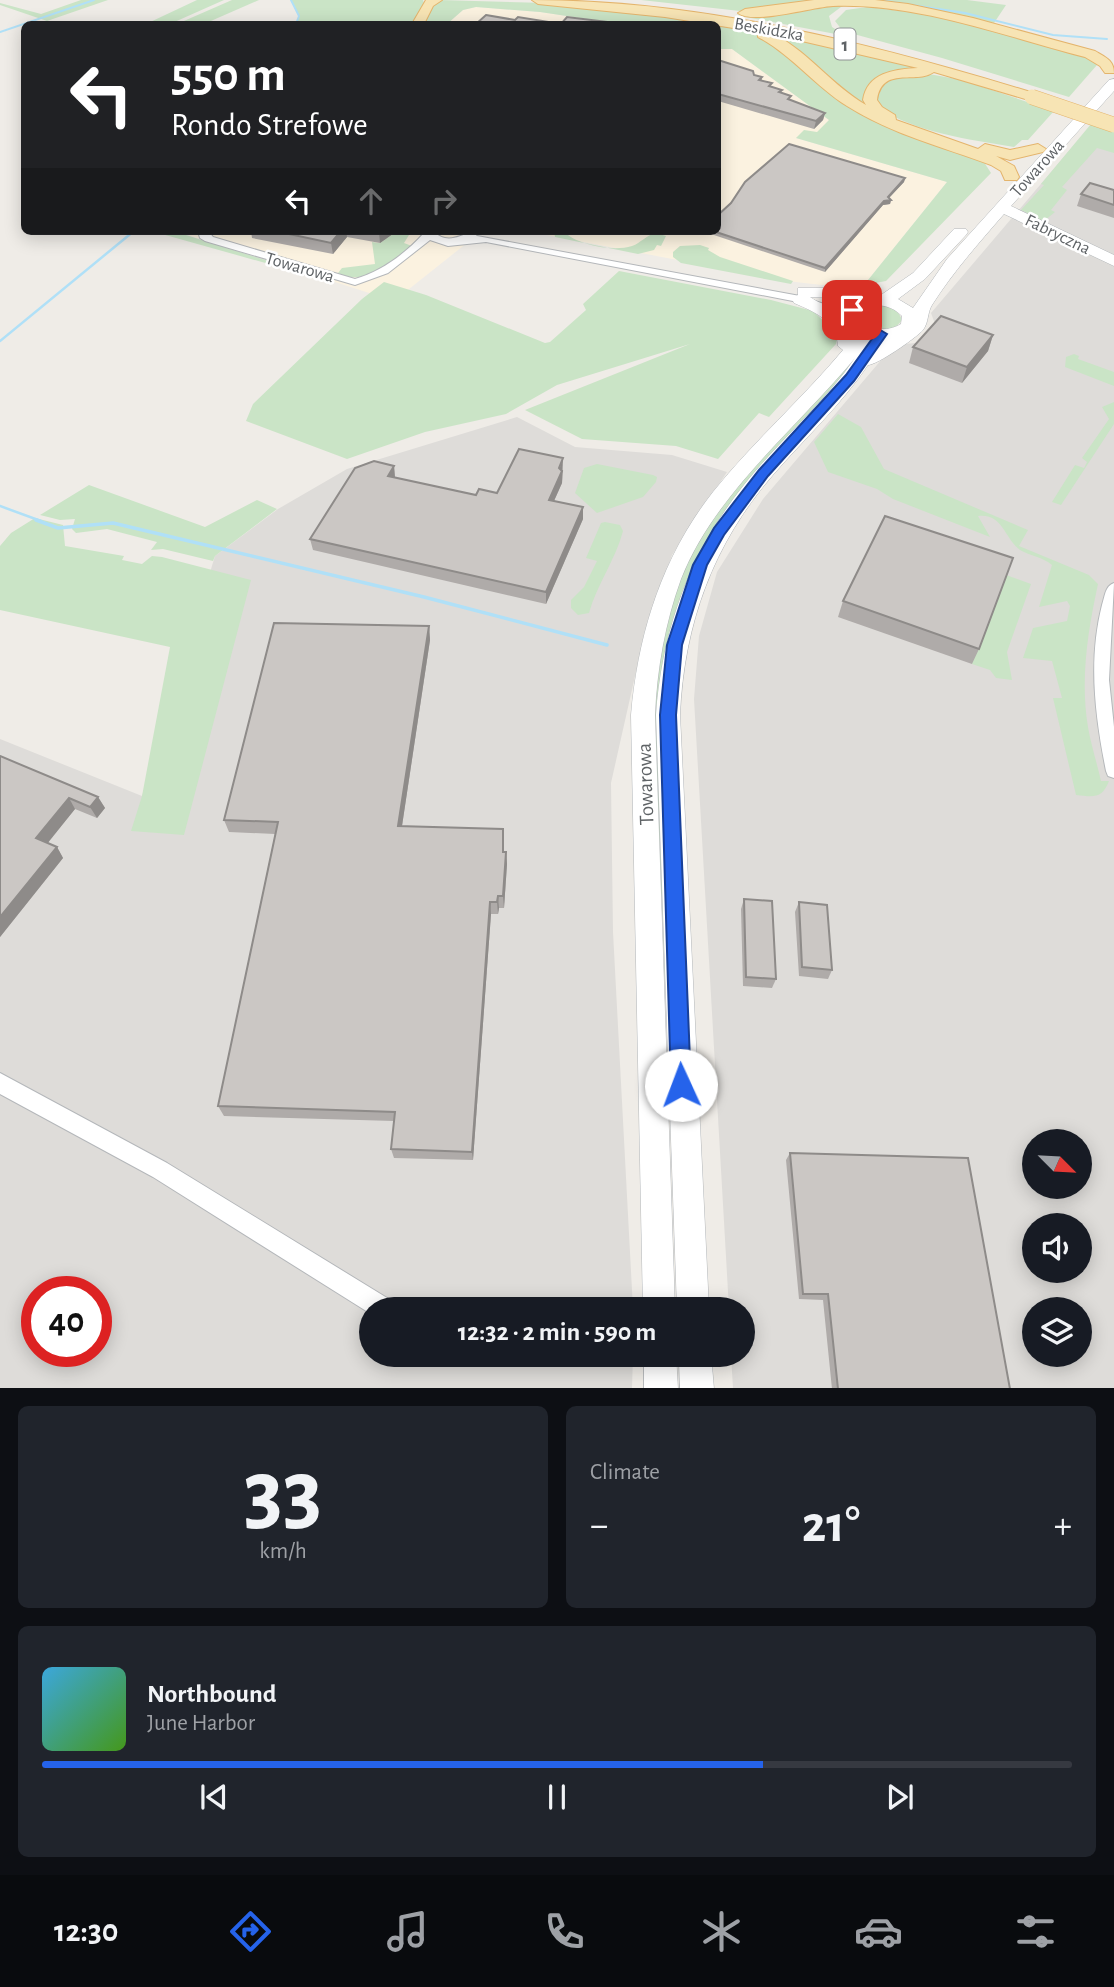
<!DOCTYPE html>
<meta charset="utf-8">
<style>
:root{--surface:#171b24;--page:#20242c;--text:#f1f3f6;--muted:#9ea1a6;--line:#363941;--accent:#2563eb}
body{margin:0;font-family:"Alegreya Sans",sans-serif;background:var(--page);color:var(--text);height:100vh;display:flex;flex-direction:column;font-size:26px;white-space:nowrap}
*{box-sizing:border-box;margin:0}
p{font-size:23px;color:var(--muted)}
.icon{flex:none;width:38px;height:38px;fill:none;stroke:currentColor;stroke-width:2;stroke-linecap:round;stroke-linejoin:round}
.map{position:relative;height:1388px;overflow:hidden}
.drawer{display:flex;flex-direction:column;gap:18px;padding:18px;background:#0d0f14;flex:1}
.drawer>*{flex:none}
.hud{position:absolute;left:21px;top:21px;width:700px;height:214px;border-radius:10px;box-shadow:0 4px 18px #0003;background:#202124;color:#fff;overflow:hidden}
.needle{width:46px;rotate:114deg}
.controls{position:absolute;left:1022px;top:1129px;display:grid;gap:14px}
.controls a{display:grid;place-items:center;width:70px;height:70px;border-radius:50%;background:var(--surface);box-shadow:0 4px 18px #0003;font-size:35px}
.speed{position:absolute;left:21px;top:1276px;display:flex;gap:14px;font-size:35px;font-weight:700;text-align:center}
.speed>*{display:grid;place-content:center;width:91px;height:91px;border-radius:50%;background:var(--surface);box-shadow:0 4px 18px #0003;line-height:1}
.speed .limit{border:10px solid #d22;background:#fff;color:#111}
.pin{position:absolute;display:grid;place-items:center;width:60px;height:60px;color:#fff;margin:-30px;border-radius:14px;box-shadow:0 4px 10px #0006}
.me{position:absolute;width:77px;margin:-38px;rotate:358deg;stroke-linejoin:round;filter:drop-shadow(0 0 5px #0008)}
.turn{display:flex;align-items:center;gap:24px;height:147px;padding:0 35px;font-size:32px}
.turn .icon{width:91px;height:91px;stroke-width:2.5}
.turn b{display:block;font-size:49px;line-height:60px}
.lanes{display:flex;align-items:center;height:66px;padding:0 35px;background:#0003;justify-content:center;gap:35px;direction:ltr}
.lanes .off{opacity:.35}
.big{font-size:52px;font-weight:600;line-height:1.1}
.drawer .card{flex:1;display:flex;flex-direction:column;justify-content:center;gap:10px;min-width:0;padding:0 24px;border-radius:10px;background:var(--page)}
.drawer .dial{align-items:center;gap:0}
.dial b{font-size:91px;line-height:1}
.song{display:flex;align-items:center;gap:21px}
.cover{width:84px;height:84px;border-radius:10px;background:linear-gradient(135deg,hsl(200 70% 55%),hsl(100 70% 35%))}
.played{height:7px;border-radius:4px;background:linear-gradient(90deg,var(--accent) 70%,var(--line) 70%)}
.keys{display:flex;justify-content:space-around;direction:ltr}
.heat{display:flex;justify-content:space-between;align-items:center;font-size:38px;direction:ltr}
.drawer .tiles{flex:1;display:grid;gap:18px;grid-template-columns:1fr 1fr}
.card:last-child{grid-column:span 2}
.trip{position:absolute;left:359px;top:1297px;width:396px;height:70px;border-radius:35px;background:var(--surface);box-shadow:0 4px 18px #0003;font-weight:600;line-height:70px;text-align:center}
.dock{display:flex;height:112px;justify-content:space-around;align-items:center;background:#090b0e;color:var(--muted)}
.dock .icon{width:49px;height:49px}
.dock .selected{color:var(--accent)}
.dock b{font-size:32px;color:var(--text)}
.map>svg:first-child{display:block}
.commercial{fill:#fbf2e0}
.industrial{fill:#dedcd9;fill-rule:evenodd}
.green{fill:#cae4c6}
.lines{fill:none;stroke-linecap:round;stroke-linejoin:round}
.stream-far2{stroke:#b0e0f7;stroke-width:2}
.stream-far1{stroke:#b0e0f7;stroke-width:2.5}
.stream{stroke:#b0e0f7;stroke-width:3.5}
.street-casing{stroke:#b4b7ba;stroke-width:2}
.secondary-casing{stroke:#b3b7ba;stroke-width:1}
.primary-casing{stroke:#e4b46c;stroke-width:2}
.street{fill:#fff;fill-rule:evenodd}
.secondary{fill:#fff;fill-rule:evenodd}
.primary{fill:#f7e4b4;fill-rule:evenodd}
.primary-bridge-casing{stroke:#e4b46c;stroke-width:16;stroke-linecap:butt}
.primary-bridge{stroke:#f7e4b4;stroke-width:15}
.wall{fill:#afaba9}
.shaded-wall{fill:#8e8b89}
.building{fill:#cbc7c4;stroke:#8e8b89;stroke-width:2}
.route{fill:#2563eb;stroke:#184099;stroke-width:2}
.labels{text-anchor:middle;stroke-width:5;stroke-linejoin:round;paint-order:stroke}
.far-street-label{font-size:18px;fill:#5f6366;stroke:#fff}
.shield{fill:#fff;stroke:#8f9294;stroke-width:2}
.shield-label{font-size:19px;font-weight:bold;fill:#5f6366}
.street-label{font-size:21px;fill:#5f6366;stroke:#fff}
</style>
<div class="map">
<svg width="1114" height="1389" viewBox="0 0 1114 1389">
<rect width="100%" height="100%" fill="#efece7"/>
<!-- commercial -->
<g class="commercial">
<polygon points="476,7 540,12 620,24 447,24 463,10"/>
<polygon points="718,49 732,49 829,120 817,133 796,138 947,182 864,285 839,287 787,281 526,231 718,231"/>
<polygon points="189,231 482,231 394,301 185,234"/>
</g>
<!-- industrial -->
<g class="industrial">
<path d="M1080 138 1114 148V1388H733L731 1355 742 1354V1309H729L694 699 699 636 717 572 763 499 888 352 897 345 924 342 935 324 931 313ZM1034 1141H1080V1186H1034ZM1034 1225H1080V1270H1034ZM1034 1309H1080V1354H1034Z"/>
<path d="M517 417 575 447 672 455 727 472 672 555 644 636 611 783 613 932 633 1309H371V1354L633 1355 632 1388H0V739L142 796 215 556 278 509 347 469ZM37 1292H96V1351H37Z"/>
</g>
<!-- green -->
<g class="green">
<polygon points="81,0 108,0 47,21 0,5 0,3 41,14"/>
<polygon points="197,0 224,0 170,24 146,24"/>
<polygon points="232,0 259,0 204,24 177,24"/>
<polygon points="291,0 423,0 424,3 414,24 296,24 299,16"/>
<polygon points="439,0 546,3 699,19 743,29 773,41 832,93 982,159 991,173 886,281 864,285 947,182 796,138 804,130 817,132 829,120 732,49 718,49 718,24 620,24 540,12 476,7 463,10 447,24 421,24 430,8"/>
<polygon points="641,0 826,0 749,12"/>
<polygon points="854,0 967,0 1006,5 994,23 949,13"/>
<path d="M854 4 841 7 829 16 832 27 846 36 735 15C774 12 814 6 854 4Z"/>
<polygon points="867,7 935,15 1090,57 1097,65 1069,97 942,58 850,33 842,30 835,21 846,10"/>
<polygon points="752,27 932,69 876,78 866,89 869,110"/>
<path d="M929 74 962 80 1054 111 1028 140H1022L1014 147C967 139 917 133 877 107L876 87 894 77Z"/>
<polygon points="1091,124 1114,131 1114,153 1097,148 1062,187 1067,190 1051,210 1055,212 1044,221 1021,210 1044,185 1041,184"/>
<polygon points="151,231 189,231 186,235 278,264 276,266"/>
<path d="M397 231 409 235 404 243 412 246C392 260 364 288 338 273L342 268 375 264 372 242 380 243Z"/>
<path d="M563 231C577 245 612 252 632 246 641 243 646 235 656 233L666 236 661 246 657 245 654 250 638 254 555 237 554 231Z"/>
<polygon points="700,245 709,248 708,250 720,257 793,281 791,284 681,263 673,257 673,252 680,246"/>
<polygon points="619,271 771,300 813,311 834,331 837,339 836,344 769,417 759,413 718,459 676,446 582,439 525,410 690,344 557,385 506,414 425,432 347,459 246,421 253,404 362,299 384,282 426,295 545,343 550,342 586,310 583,304"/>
<path d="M865 305C880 305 897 304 902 320 893 334 876 329 862 324L857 311Z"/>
<polygon points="870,345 728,507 692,568 675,615 667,987 665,984 662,898 655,856 651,709 666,613 684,566 721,504 851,360"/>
<polygon points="1074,354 1079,356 1078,359 1114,372 1114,386 1065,367 1066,357"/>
<polygon points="1114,402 1114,424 1061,505 1052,502 1075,465 1084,468 1087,462 1082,458 1109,419 1102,407"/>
<path d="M838 414 861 427 884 469 1028 530 1019 546 1089 575 1098 584C1088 630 1080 679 1088 727 1091 745 1097 763 1101 781H1109C1102 799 1094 797 1076 795L1053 698H1062L1052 661 1023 658 1033 628 1067 621 1070 606 1067 601 1039 607 1052 565C1043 557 1030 556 1020 550 1004 538 1003 513 978 516L990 537 893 499 877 489 828 472 814 442Z"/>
<polygon points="597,464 653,475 657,477 656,482 643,497 597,513 575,493 584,468"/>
<polygon points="89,485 205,527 257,500 277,509 215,556 213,561 163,549 151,550 157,542 107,529 76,533 72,529 75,519 60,520 40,515"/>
<polygon points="35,518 63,525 65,546 124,556 122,560 142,564 152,556 162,557 251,580 184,835 131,831 142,796 170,647 0,610 0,546 11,533"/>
<path d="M605 522 620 525 623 531C616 559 597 584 589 613L578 615 571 608V600L584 587 597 561 586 558 601 523Z"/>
<polygon points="1006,575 1031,584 1007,652 1012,680 996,678 990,670 972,664"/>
</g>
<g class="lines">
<!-- stream-far2 -->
<g class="stream-far2">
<polyline points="291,0 299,16 296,24"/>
<polyline points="880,0 965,13 1053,35 1107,39"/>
<polyline points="0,32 94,0"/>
</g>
<!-- stream-far1 -->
<g class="stream-far1">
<polyline points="0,341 134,231"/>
<polyline points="0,506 41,521"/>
</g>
<!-- stream -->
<polyline class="stream" points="36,520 58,528 113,523 424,597 607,645"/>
<!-- street casing -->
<g class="street-casing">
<g id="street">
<path d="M198 231H208L213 237 355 279C381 272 406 253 424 233L423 231H433C446 244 457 237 472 232L477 236 800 296 857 315 851 319 798 302 486 242 448 246 430 240 388 273 355 285 205 241 200 238Z"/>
<path d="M1114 583 1109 680 1114 727V778L1108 776 1106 771C1095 716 1088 660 1102 605 1105 596 1105 586 1114 583Z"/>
<polygon points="0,1073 167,1163 392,1301 395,1309 371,1309 371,1314 153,1177 0,1094"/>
</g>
</g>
<!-- secondary casing -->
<g class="secondary-casing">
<g id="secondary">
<path d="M1114 79V91L1011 206 1114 255V266L1004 214C978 244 953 272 932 305 927 313 929 322 923 330 916 338 877 365 868 365 841 405 805 438 773 475 713 544 684 624 680 715L709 1309H677L656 715C663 620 696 538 759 467 791 430 828 398 855 358 798 427 714 494 681 579 665 623 657 669 655 715L675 1309H643L631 715C638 634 662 557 713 492 753 442 802 399 843 350L838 346C837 321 815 312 794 303L792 299 798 295V288H879L881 295 913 273 954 229H966L968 232 966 235 925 279 898 299 913 308 947 259 1109 80ZM810 297 857 299 849 302 843 315 844 318ZM870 305C883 305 892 306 902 316L901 324C886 333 869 330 859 315L862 309Z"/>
<polygon points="644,1354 676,1354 678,1389 644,1389"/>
<polygon points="679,1354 711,1354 714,1389 680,1389"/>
</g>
</g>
<!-- primary casing -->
<g class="primary-casing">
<g id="primary">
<polygon points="426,0 442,0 433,6 424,24 412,24"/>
<path d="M532 0C703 0 874 44 1037 94L1039 97 1032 101 934 72C916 85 882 65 877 100L882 107 895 115 896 120 978 149 985 144 1010 150 1038 144 1046 149 1043 152 1010 160 996 156 1014 166 1019 177 1017 180H1005L1001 171 991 165C943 147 891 134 847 106 815 86 792 55 758 37V32L665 17 538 4ZM776 35 918 68C894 69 867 73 863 100L866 105C833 86 810 54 776 35Z"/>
<path d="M814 0H875L908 4 973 18 1095 51C1105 57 1114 60 1114 73H1105L1100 66 1085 57C1003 36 918 3 833 6 812 7 753 25 738 13L745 9Z"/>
</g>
</g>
<!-- street -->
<use href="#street" class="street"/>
<!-- secondary -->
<use href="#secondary" class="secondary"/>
<!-- primary -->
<use href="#primary" class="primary"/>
<!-- primary-bridge casing -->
<g class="primary-bridge-casing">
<polyline id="primary-bridge" points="1032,97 1114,125"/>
</g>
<!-- primary-bridge -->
<use href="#primary-bridge" class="primary-bridge"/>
</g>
<!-- wall -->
<g class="wall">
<polygon points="718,60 754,75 762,77 762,81 771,87 782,90 781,93 791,100 825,113 823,120 814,129 718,101"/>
<polygon points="905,178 904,182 889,198 891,200 890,204 883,205 825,272 702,231 718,231"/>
<polygon points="1114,190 1114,218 1077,206 1081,194"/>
<polygon points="251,231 397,231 380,243 347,237 333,254 252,238"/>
<polygon points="993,335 988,351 962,383 909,363 913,347"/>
<polygon points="394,466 395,478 476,495 497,493 563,470 562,483 554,501 583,507 583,519 546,604 313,550 310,539"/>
<polygon points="843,601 979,649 972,664 838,617"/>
<polygon points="429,626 430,640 402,826 503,829 504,852 506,852 507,864 504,908 499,908 498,914 491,914 473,1160 394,1158 391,1149 394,1121 224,1116 218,1106 275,834 229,832 224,820"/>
<polygon points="0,756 98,797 105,808 97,818 75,809 47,843 57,847 63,858 0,937"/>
<polygon points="744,899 776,979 772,988 743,986 741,909"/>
<polygon points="799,902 832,970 828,979 799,976 795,912"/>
<polygon points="790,1153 1010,1389 832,1389 823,1300 799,1299 786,1160"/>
</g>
<!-- shaded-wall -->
<g class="shaded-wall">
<polygon points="825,113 823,120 814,129 816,121"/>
<polygon points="905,178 904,182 887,200 888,197"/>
<polygon points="891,200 890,204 883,205 825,272 825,268 884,201"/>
<polygon points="341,231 346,231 347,237 333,254 331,243"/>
<polygon points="380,231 397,231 380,243 379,232"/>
<polygon points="993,335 988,351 962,383 967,367"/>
<polygon points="563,458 562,483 549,512 549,500"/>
<polygon points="394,466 395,478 388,476"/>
<polygon points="583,507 583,519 546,604 546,592"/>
<polygon points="429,626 430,640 400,839 398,826"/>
<polygon points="98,797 105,808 97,818 90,807"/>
<polygon points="69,798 75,809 43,849 36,838"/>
<polygon points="57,847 63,858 0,937 0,917"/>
<polygon points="506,852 507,864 504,908 503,896"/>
<polygon points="498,896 499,908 498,914 497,902"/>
<polygon points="490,902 491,914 473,1160 472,1152"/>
</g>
<!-- building -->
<g class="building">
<polygon points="486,15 515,20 518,17 561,24 567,17 624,24 476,24"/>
<polygon points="718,60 753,71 754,75 762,77 759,80 772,83 769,86 782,90 779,92 791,96 788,99 825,113 816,121 718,94"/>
<polygon points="789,144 905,178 888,197 891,200 884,201 825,268 713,231 718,231 718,215 731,203 745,182"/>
<polygon points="1090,183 1114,190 1114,205 1081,194"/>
<polygon points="275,231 341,231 331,243"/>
<polygon points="941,316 993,335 967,367 913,347"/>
<polygon points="519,449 563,458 559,468 562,471 549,500 583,507 546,592 310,539 355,468 374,461 394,466 388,476 476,495 479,489 497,493"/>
<polygon points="885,516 1013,558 979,649 843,601"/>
<polygon points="274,623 429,626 398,826 503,829 503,852 506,852 503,896 498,896 497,902 490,902 472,1152 391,1149 395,1112 218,1106 278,822 224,820"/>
<polygon points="0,756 98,797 90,807 69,798 36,838 57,847 0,917"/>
<polygon points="744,899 772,901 776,979 746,977"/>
<polygon points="799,902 827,905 832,970 802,967"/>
<polygon points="790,1153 968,1158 1010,1389 838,1389 828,1294 803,1294"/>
</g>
<!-- route -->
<path class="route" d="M847 307H856C863 330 870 322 887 334L854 381 768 476 724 535 707 565 682 645 676 715 691 1085 688 1092 681 1095 674 1092 671 1085 660 715 667 645 693 565 714 528 759 470 846 375 874 336 854 329 846 318Z"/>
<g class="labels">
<!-- far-street labels -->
<g class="far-street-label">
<text transform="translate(769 29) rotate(10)" y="6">Beskidzka</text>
<text transform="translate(1037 168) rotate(-48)" y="6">Towarowa</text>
<text transform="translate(1058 234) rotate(26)" y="6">Fabryczna</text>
<text transform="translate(300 267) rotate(16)" y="6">Towarowa</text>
</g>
<!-- shield labels -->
<rect class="shield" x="834.5" y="28.5" width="21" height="31" rx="5"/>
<g class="shield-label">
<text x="845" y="51">1</text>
</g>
<!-- street labels -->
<g class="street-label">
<text transform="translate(645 784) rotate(-92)" y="7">Towarowa</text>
</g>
</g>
</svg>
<div class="controls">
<a><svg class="needle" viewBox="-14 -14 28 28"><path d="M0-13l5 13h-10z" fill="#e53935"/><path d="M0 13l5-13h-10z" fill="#9ea1a6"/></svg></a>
<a><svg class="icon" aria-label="sound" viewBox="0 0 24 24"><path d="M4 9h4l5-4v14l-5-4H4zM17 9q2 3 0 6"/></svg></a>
<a><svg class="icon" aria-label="layers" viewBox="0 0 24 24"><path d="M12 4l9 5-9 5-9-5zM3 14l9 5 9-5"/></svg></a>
</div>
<div class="speed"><div class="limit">40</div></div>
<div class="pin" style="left:852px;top:310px;background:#d93025"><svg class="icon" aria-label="arrive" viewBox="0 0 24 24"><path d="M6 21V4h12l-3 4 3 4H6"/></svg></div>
<svg class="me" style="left:681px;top:1085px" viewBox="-20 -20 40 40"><circle r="19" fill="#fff"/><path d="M0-13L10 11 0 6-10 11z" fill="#2563eb"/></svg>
<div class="trip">12:32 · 2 min · 590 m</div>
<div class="hud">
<div class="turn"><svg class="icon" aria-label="left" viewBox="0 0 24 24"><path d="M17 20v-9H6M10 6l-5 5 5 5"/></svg><div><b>550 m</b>Rondo Strefowe</div></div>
<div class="lanes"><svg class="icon" aria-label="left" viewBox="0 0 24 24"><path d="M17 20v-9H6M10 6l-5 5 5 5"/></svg><svg class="icon off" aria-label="ahead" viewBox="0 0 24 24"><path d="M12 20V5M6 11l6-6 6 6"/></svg><svg class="icon off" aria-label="right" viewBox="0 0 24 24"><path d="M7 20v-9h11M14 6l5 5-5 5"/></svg></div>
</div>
</div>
<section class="drawer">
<div class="tiles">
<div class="card dial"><b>33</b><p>km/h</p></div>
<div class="card"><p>Climate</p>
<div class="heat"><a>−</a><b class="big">21°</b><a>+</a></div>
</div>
<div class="card">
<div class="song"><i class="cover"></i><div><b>Northbound</b><p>June Harbor</p></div></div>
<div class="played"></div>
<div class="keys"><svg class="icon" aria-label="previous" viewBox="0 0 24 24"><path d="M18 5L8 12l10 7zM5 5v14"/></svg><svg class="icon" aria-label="pause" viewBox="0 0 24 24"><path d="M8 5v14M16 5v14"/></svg><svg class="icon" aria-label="next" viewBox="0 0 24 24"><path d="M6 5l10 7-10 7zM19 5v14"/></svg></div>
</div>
</div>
</section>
<nav class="dock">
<b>12:30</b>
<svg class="icon selected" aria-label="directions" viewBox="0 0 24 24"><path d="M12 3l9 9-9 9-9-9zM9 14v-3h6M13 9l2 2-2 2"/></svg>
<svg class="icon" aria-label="music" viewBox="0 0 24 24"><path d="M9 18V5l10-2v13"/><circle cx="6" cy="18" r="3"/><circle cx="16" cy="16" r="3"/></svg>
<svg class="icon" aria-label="phone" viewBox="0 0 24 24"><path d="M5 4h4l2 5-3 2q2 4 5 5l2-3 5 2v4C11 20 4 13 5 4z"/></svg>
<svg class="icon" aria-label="climate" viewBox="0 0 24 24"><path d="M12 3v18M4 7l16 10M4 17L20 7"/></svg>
<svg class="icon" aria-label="car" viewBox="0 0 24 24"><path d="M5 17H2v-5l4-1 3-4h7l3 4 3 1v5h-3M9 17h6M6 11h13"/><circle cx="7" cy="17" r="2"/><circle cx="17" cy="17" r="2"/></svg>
<svg class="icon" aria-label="filters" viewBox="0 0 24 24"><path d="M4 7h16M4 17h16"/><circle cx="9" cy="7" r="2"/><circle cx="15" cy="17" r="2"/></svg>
</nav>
